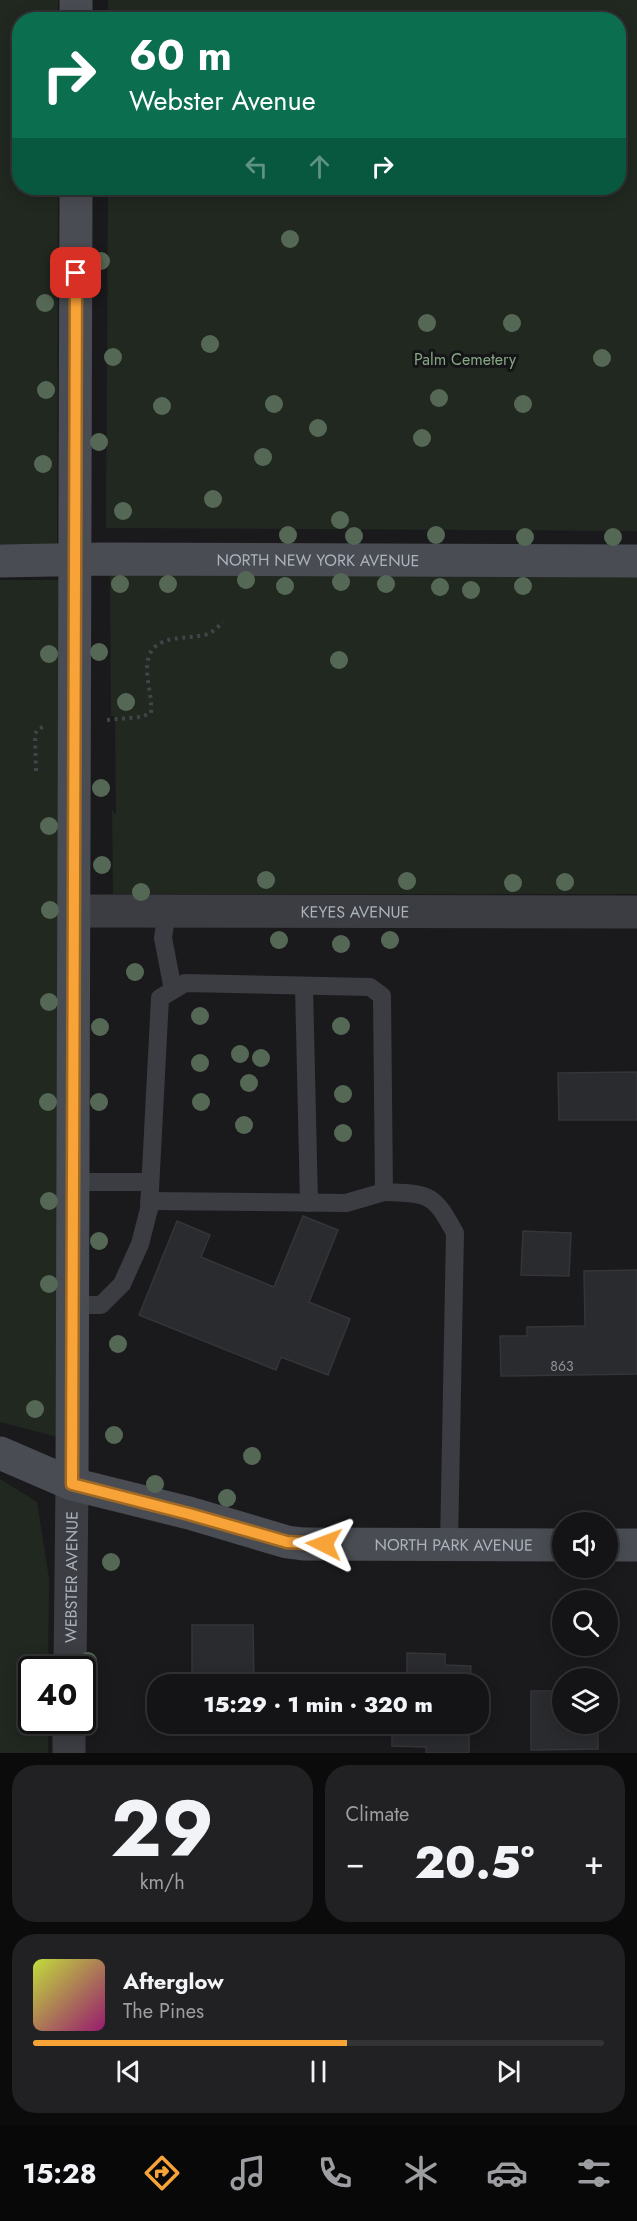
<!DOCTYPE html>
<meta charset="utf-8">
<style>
:root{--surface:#141416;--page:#212123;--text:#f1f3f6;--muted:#9d9ea1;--line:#333335;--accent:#f8a337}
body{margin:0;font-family:Jost,sans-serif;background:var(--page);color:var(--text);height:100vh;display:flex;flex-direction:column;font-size:22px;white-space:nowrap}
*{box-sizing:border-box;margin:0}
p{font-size:20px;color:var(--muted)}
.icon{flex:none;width:33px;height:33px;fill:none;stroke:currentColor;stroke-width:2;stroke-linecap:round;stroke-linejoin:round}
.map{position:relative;height:1753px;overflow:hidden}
.details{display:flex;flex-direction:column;gap:12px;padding:12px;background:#0b0b0c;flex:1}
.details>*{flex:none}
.guide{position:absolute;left:12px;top:12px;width:614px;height:183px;border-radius:24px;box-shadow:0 3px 15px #0003,0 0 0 2px var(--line);background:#0b6e4f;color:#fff;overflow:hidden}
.fabs{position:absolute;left:552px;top:1512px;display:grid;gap:12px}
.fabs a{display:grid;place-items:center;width:66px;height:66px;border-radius:50%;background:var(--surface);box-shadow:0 3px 15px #0003,0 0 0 2px var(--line);font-size:30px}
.speed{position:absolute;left:18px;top:1656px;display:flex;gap:12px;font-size:30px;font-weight:700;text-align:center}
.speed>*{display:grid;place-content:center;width:78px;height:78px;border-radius:50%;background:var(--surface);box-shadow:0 3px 15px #0003,0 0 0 2px var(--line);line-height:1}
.speed .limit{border:3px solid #111;border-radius:9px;background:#fff;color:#111}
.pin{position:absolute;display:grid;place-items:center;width:51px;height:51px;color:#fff;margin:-26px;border-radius:12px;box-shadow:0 3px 9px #0006}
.me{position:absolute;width:66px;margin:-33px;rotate:273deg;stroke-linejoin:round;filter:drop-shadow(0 0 4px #0008)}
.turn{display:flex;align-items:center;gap:21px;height:126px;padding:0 18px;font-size:27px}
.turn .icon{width:78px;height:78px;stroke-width:2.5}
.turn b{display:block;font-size:42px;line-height:51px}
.lanes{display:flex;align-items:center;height:57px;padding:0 18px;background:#0003;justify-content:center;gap:30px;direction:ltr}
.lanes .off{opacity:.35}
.big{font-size:45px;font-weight:800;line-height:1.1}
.details .tile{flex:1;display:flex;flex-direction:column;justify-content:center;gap:9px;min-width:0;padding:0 21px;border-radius:24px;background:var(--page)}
.details .dial{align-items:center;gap:0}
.dial b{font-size:78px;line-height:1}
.song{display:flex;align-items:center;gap:18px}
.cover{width:72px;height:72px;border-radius:9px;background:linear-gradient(135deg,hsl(70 70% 55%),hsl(320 70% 35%))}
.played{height:6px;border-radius:3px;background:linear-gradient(90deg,var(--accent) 55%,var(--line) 55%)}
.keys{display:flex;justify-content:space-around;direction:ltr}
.heat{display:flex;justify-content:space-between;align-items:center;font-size:33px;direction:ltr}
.details .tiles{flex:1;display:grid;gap:12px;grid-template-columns:1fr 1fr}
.tile:last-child{grid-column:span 2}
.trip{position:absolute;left:147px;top:1674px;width:342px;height:60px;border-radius:24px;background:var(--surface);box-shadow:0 3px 15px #0003,0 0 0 2px var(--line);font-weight:800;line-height:60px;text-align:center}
.menu{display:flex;height:96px;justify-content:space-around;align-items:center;background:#080809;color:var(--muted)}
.menu .icon{width:42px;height:42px}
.menu .active{color:var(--accent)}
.menu b{font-size:27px;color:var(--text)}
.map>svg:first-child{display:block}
.green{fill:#202820}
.building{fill:#2a2b2e;stroke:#343539;stroke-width:1.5}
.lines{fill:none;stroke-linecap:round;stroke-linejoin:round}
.path{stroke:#414449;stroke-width:4;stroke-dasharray:3 4.5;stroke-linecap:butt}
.lane{stroke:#3b3d42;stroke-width:18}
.street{stroke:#3b3d42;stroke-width:33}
.secondary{stroke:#494c52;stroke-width:33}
.tree{fill:#556855}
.route-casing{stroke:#a16a24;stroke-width:15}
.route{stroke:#f8a337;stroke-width:10}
.labels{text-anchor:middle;stroke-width:6;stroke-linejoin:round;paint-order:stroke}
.number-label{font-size:14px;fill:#8c9199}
.park-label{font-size:16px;fill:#85a883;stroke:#151518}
.street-label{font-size:16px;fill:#acb3bd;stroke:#151518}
</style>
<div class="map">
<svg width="637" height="1753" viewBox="0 0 637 1753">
<rect width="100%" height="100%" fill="#1a1a1d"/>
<!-- green -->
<g class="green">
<polygon points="0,0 58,0 58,19 20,20 20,188 58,188 57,544 0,544"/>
<polygon points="108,0 637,0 637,531 106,528 108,188 618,188 618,20 108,20"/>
<polygon points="637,568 637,894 113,894 112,810 116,815 115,716 111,716 110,575"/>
<polygon points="0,580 58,580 57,1437 0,1422"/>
<polygon points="0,1479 37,1502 49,1578 48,1669 32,1670 32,1720 48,1721 48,1753 0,1753"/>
</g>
<!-- building -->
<g class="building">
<polygon points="637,1072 637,1120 559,1120 558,1073"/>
<polygon points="303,1216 338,1230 309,1302 350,1319 328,1375 281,1357 276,1370 139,1315 177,1221 210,1235 201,1257 274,1287"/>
<polygon points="523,1231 571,1233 569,1276 521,1275"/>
<polygon points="637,1270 637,1374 501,1376 500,1336 527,1336 527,1327 585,1326 584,1271"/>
<polygon points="192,1625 253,1625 254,1684 192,1684"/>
<polygon points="407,1653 445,1654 445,1665 471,1666 470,1684 393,1684 393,1681 407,1682"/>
<polygon points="531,1691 562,1691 562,1724 598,1724 598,1749 531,1750"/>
<polygon points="392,1724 469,1724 469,1753 426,1753 426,1747 392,1746"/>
</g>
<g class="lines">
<!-- path -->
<g class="path">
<path d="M107 720 141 717 151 713C153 694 143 675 149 656 157 633 191 640 208 634 214 631 219 626 223 622"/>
<polyline points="36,771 35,734 38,729 43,727"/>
</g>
<!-- lane -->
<g class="lane">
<polyline points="167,911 163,938 173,990"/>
<polyline points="304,986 309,1203"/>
<polyline points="73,1182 150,1182"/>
<polyline points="149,1201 346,1203 384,1192"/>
<path d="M73 1305H101L122 1284 140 1244 149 1209 160 998 185 983 370 987 382 996 384 1192C429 1194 433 1192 455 1233L449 1546"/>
</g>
<!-- street -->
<g class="street">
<path id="s1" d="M75 911 637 912"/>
<path id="s2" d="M70 1670 72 1484"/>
<polyline points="69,1753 69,1720"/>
</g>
<!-- secondary -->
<g class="secondary">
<polyline points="76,20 76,0"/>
<path id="s3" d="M0 561 104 559 637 561"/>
<path id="s4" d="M0 1453 72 1484 189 1513 287 1542 303 1544 562 1545"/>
<polyline points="72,1484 76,188"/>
<polyline points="608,1545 637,1545"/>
</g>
</g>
<!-- trees -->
<g class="tree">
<circle cx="290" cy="239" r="9"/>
<circle cx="101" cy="261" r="9"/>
<circle cx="45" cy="303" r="9"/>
<circle cx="427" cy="323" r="9"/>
<circle cx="512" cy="323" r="9"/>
<circle cx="210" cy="344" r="9"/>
<circle cx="113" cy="357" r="9"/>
<circle cx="602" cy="358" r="9"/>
<circle cx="46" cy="390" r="9"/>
<circle cx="439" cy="398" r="9"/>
<circle cx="274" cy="404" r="9"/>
<circle cx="523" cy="404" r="9"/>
<circle cx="162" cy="406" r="9"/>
<circle cx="318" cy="428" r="9"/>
<circle cx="422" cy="438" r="9"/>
<circle cx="99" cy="442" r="9"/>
<circle cx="263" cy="457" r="9"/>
<circle cx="43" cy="464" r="9"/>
<circle cx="213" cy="499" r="9"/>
<circle cx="123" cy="511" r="9"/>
<circle cx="340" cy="520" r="9"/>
<circle cx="288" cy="535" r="9"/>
<circle cx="436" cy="535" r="9"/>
<circle cx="354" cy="536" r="9"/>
<circle cx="525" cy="537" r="9"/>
<circle cx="613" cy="537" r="9"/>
<circle cx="246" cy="580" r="9"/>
<circle cx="341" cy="582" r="9"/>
<circle cx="120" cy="584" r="9"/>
<circle cx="168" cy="584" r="9"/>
<circle cx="386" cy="584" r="9"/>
<circle cx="285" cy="586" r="9"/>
<circle cx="523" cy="586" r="9"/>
<circle cx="440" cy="587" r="9"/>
<circle cx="471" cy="590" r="9"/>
<circle cx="99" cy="652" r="9"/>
<circle cx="49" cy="654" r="9"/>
<circle cx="339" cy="660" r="9"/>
<circle cx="126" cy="702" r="9"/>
<circle cx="101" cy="788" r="9"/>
<circle cx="49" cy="826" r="9"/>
<circle cx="102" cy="865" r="9"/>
<circle cx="266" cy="880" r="9"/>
<circle cx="407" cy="881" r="9"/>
<circle cx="565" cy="882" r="9"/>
<circle cx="513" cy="883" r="9"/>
<circle cx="141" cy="892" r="9"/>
<circle cx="50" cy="910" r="9"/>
<circle cx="279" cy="940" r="9"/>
<circle cx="390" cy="940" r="9"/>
<circle cx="341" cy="944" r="9"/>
<circle cx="135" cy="972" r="9"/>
<circle cx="49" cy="1002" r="9"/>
<circle cx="200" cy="1016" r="9"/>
<circle cx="341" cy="1026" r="9"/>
<circle cx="100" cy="1027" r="9"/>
<circle cx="240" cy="1054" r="9"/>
<circle cx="261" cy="1058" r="9"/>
<circle cx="200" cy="1063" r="9"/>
<circle cx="249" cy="1083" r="9"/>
<circle cx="343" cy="1094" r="9"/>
<circle cx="48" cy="1102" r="9"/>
<circle cx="99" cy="1102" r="9"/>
<circle cx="201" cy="1102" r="9"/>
<circle cx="244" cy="1125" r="9"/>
<circle cx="343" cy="1133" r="9"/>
<circle cx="49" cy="1201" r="9"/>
<circle cx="99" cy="1241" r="9"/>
<circle cx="49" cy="1284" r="9"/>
<circle cx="118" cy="1344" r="9"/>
<circle cx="35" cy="1409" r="9"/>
<circle cx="114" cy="1435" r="9"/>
<circle cx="252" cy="1456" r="9"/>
<circle cx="155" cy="1484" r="9"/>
<circle cx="227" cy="1498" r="9"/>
<circle cx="111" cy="1562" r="9"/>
<circle cx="88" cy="1661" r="9"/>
</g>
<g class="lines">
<!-- route casing -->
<g class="route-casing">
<polyline id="route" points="76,273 72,1484 189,1514 287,1542 324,1544"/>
</g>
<!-- route -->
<use href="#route" class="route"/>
</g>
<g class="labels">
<!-- number labels -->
<g class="number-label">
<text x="562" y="1371">863</text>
</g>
<!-- park labels -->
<g class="park-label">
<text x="465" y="365">Palm Cemetery</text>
</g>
<!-- street labels -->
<g class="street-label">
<text dy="6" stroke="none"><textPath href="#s3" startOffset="318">NORTH NEW YORK AVENUE</textPath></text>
<text dy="6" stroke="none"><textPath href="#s1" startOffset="280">KEYES AVENUE</textPath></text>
<text dy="6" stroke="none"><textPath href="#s4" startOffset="468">NORTH PARK AVENUE</textPath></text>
<text dy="6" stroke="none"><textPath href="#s2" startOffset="93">WEBSTER AVENUE</textPath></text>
</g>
</g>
</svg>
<div class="fabs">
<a><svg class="icon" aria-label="sound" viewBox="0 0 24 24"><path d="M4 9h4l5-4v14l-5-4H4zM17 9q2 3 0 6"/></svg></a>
<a><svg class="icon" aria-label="search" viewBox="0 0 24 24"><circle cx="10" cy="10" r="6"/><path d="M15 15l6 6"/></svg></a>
<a><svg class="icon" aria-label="layers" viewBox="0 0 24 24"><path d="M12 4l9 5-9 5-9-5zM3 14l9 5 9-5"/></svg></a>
</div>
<div class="speed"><div class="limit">40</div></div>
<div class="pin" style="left:76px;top:273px;background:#d93025"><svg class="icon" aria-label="arrive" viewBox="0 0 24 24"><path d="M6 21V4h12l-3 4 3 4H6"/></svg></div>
<svg class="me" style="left:324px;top:1544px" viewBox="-20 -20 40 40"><path d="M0-17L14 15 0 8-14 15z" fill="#f8a337" stroke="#fff" stroke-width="4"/></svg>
<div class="trip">15:29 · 1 min · 320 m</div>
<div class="guide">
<div class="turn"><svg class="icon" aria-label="right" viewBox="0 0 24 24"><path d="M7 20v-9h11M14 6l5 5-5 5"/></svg><div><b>60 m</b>Webster Avenue</div></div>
<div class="lanes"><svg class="icon off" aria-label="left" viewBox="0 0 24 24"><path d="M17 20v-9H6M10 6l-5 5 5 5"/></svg><svg class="icon off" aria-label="ahead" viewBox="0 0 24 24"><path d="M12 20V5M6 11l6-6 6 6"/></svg><svg class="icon" aria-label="right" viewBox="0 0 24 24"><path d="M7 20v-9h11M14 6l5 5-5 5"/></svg></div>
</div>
</div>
<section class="details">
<div class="tiles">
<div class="tile dial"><b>29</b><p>km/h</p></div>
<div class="tile"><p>Climate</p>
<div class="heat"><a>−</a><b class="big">20.5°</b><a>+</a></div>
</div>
<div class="tile">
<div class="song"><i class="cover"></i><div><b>Afterglow</b><p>The Pines</p></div></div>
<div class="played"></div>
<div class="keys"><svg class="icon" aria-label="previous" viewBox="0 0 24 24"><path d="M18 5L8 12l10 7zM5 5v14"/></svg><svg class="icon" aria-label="pause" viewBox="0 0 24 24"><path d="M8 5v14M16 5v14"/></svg><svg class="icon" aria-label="next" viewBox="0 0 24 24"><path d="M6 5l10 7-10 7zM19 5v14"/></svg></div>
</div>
</div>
</section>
<nav class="menu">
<b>15:28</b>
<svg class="icon active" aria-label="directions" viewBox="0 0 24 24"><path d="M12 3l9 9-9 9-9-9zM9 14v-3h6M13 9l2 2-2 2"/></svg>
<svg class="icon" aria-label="music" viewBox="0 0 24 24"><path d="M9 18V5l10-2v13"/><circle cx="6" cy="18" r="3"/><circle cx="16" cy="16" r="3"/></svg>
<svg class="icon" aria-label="phone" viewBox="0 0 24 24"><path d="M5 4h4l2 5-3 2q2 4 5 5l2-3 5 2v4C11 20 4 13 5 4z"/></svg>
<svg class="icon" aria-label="climate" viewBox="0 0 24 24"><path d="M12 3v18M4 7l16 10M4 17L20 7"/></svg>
<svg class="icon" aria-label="car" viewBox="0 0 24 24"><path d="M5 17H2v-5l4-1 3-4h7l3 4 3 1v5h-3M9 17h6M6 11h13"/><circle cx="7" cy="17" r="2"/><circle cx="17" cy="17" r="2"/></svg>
<svg class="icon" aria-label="filters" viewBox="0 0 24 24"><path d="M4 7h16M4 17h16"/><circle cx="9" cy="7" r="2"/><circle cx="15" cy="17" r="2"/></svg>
</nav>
